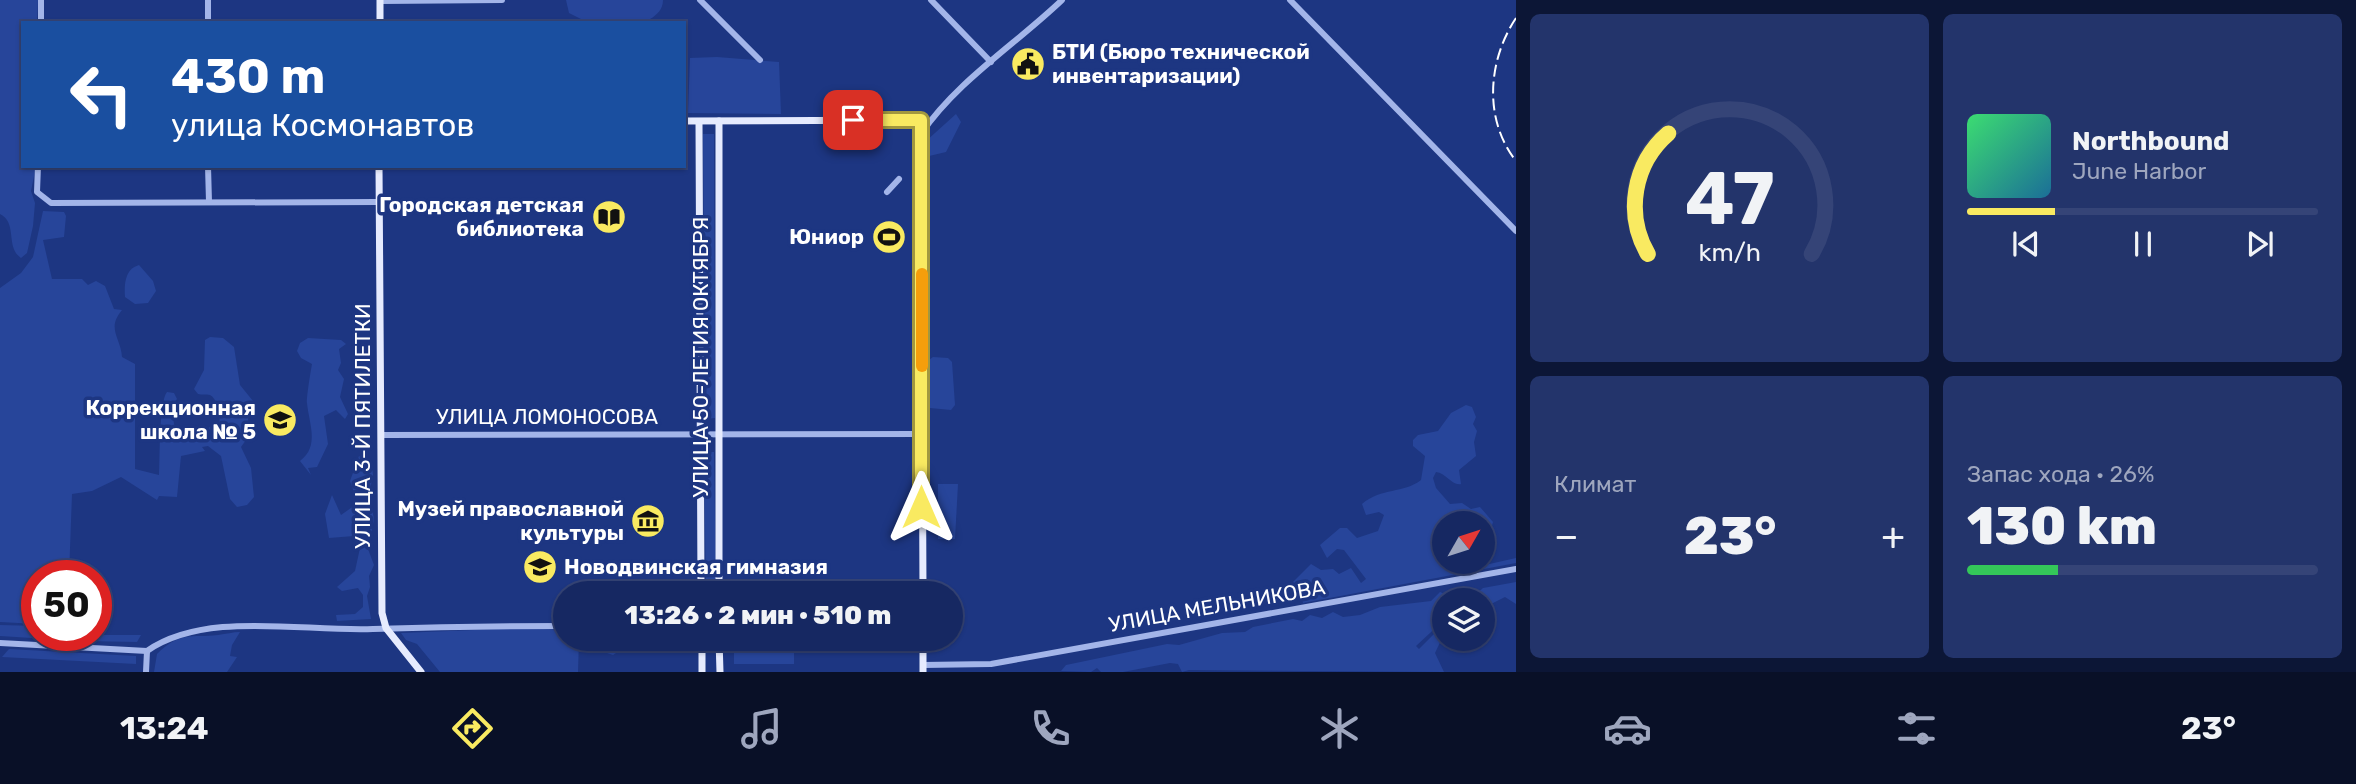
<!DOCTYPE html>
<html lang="ru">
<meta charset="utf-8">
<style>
:root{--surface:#162862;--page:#23346b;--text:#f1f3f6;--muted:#9ea6be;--line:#354477;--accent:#f9ea61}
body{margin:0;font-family:Rubik,sans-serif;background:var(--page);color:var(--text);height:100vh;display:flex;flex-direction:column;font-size:26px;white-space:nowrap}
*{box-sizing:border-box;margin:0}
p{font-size:23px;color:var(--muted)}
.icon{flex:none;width:38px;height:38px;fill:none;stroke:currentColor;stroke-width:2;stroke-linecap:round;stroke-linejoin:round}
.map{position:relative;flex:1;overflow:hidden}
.details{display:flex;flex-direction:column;gap:14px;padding:14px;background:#0c1636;width:840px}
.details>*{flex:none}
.banner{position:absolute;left:21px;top:21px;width:665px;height:147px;border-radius:0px;box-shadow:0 2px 5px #0004,0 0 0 2px var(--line);background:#1a4fa0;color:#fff;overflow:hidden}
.needle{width:46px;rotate:51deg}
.buttons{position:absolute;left:1432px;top:511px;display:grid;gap:14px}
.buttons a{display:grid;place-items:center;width:63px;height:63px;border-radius:50%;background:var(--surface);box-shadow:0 2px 5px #0004,0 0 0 2px var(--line);font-size:35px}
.speed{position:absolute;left:21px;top:560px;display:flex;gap:14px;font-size:35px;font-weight:700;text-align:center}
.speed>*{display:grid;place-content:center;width:91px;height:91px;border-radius:50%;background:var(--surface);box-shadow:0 2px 5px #0004,0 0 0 2px var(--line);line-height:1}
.speed .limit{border:10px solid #d22;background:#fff;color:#111}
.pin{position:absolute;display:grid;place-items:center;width:60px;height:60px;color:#fff;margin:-30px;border-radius:14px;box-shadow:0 4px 10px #0006}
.me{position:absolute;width:77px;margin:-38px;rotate:0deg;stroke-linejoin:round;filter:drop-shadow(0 0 5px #0008)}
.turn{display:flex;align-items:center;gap:24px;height:147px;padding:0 35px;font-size:32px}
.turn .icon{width:91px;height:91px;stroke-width:2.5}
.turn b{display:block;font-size:49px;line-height:60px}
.big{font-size:52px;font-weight:800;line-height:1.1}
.details .card{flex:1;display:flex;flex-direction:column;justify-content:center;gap:10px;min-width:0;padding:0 24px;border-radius:10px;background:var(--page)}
.details .dial{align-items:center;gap:0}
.dial svg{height:182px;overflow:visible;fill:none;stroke:var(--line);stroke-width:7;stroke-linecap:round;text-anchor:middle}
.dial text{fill:var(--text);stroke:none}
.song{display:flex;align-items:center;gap:21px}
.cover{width:84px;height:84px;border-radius:10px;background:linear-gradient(135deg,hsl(140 70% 55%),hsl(200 70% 35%))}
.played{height:7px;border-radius:4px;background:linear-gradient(90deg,var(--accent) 25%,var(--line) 25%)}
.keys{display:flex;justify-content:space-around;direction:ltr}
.heat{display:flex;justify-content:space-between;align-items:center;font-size:38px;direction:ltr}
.charge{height:10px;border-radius:5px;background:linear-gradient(90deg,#34c759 26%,var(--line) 0)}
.details .tiles{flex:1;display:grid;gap:14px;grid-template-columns:repeat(2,1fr)}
.trip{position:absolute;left:553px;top:581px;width:410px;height:70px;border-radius:35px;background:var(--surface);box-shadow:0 2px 5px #0004,0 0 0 2px var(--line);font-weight:800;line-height:70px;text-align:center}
.tab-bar{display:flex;height:112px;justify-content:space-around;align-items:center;background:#091027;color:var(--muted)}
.tab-bar .icon{width:49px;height:49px}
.tab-bar .selected{color:var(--accent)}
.tab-bar b{font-size:32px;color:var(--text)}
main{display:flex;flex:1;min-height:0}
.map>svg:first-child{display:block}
.green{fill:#27459a}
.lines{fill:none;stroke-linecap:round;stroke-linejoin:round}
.minor{stroke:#a3b5e9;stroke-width:6}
.major{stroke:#e6ebfe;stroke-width:7}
.rail{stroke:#fff;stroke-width:2;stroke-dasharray:12 5;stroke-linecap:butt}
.route-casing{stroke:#a2983f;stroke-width:18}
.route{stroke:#f9ea61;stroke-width:12}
.slow{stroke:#f59e0b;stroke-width:12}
.labels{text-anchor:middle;stroke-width:7;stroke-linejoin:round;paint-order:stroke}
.poi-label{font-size:21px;font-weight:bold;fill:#fff;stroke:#1d3682;text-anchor:end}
.street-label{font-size:21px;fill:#fff;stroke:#1d3682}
</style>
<main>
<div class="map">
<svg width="1516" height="672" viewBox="0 0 1516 672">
<rect width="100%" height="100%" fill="#1d3682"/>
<!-- green -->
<g class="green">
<path d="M0 0H38L37 23H23V166H36L31 191 35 203 33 226 27 253 21 258C5 247 18 223 0 214Z"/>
<path d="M566 0H663C663 9 657 15 650 19L585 21 569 13Z"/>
<polygon points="717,57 779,62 781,114 688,113 690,58"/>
<polygon points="956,114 961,122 946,152 925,157 925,142"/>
<polygon points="703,134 714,134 715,418 705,419"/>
<path d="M43 211 64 212 66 216 64 237 43 240 52 279H82L88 285 96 281 105 286 114 309 122 310C106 329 121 338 122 357L135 364V469L159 475C160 459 159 401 167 392L174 393 177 399 171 407 175 429H205L219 424C221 417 218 399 210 395 206 394 202 395 198 394L194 389 204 370 205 340 210 337 223 338 234 347 240 385 253 401 248 419 251 433 241 447 251 468 254 497 247 505 237 507 230 499 221 456 208 446 202 447 205 451 181 456 177 497 159 496 157 500 121 477 92 491 72 494 69 576H37V624L0 622V288L21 273 33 257Z"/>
<path d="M139 265 153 281 156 291 148 303 135 304 125 297C124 284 125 269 139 265Z"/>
<path d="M308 338 341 340 346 344 339 349 341 363 338 370 344 379 340 397 348 414 345 419 336 410 324 416 328 444 317 467 308 468 311 475 300 461C320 446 309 424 307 403 306 400 311 369 312 364L301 358 297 351 300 343Z"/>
<polygon points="933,357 948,358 952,362 955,405 951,410 930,408 929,360"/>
<path d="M1466 405 1472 407 1476 417 1473 424 1477 431 1474 442 1476 456 1459 470 1461 484C1452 486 1446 473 1436 472L1433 478 1436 488 1450 504 1462 503 1471 509 1480 507 1493 522 1482 561V523H1444V562H1482L1485 565 1516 558V563L1303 603 1300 593 1292 592 1290 585 1311 564 1321 570 1333 569 1339 574 1351 568 1361 583 1366 579 1344 550 1337 549 1327 558 1320 545 1340 528H1347L1357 538 1378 531 1384 515 1379 512 1366 515 1362 504C1382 487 1403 494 1421 480L1425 456 1413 446V440L1418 435 1438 431 1451 413Z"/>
<polygon points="704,452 714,452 716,593 706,593"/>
<polygon points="359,456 371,461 373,475 369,494 374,519 368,549 374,565 369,576 370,587 367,596 371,619 337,621 336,615 355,614 363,607 363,595 358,588 342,591 337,587 355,571 360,548 354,536 329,538 325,514 332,495 341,515 358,503 350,481"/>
<polygon points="938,484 958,484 955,539 938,539"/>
<polygon points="1516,582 1516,604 1505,597 1483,608 1482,600 1470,600 1483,588"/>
<polygon points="1440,592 1460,600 1444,600 1444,620 1416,646 1419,649 1444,624 1444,634 1435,653 1444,672 1189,670 1182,672 1178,664 1170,663 1123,672 1101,672 1097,668 1091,672 1061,671 1066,665 1167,644 1179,645 1222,633 1245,632 1253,627 1293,619 1302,621 1310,615 1322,618 1333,612 1343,617 1360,615 1380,607 1431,601"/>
<polygon points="0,625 37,626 37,635 67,635 63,640 0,636"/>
<polygon points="523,628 565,630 565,639 579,639 578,672 440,672 417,644 406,640 401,633"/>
<path d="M240 632 232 645 230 656 237 657 227 672H154L157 654C180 631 191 638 218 635 226 634 233 632 240 632Z"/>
<polygon points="78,635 141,635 137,642 84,641"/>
<polygon points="592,639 651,639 641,640 635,648 622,649 613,655 604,652 604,647 624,646 626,639 603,643"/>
<polygon points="9,649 136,656 136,664 2,657"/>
<polygon points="794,652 794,664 734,664 734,653"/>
</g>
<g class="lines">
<!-- minor -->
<g class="minor">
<polyline points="700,0 760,60"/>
<polyline points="931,0 991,62"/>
<polyline points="1290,0 1516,231"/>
<polyline points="380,1 502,0"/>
<polyline points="41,23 41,0"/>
<polyline points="208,23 208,0"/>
<path d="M921 134C957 81 1016 44 1062 0"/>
<polyline points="38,166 37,192 51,203 378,202"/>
<polyline points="208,166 209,202"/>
<polyline points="887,192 899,179"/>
<polyline points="381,435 922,434"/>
<polyline points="0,643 147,651"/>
<path d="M147 651C206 610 303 632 373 629 437 627 501 626 565 626"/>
<polyline points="923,665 991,664 1516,569"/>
<polyline points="146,672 147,651"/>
</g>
<!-- major -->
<g class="major">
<polyline points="380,0 380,23"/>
<polyline points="684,121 921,120 923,593"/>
<polyline points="699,122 701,593"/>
<polyline points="379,166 382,613 386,628 421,672"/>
<polyline points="719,593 719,121"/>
<polyline points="702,639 702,672"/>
<polyline points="719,639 720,672"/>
<polyline points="923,639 923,672"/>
</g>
<!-- rail -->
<path class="rail" d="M1516 18C1488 60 1483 119 1516 161"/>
</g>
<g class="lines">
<!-- route casing -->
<g class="route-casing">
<polyline id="route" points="853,120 921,120 921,507"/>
</g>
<!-- route -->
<use href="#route" class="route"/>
<!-- slow -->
<polyline class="slow" points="922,274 922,366"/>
</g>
<!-- icons -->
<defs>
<g id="civic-disc" transform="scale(1.75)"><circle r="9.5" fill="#f9ea61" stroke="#1d3682"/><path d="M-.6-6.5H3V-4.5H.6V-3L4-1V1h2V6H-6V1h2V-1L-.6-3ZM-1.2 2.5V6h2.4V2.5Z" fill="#111"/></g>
<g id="library-disc" transform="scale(1.75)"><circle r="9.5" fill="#f9ea61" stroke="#1d3682"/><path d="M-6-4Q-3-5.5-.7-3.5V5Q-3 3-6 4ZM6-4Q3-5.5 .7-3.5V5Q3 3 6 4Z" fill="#111"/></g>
<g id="stadium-disc" transform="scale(1.75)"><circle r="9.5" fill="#f9ea61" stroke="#1d3682"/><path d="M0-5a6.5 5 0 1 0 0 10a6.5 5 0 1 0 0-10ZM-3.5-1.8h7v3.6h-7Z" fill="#111"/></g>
<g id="school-disc" transform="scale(1.75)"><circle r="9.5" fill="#f9ea61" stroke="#1d3682"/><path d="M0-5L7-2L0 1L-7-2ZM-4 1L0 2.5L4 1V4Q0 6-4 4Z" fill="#111"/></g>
<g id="museum-disc" transform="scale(1.75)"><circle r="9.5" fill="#f9ea61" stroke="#1d3682"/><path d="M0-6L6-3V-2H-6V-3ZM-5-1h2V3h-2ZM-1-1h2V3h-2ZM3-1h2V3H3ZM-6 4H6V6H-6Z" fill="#111"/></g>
</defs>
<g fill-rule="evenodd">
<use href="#civic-disc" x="1028" y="64"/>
<use href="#library-disc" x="609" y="217"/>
<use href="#stadium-disc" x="889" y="237"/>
<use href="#school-disc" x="280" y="420"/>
<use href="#museum-disc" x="648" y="521"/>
<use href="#school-disc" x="540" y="567"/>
</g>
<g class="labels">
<!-- poi labels -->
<g class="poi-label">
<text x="1052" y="59" text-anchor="start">БТИ (Бюро технической<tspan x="1052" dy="24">инвентаризации)</tspan></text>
<text x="584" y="212">Городская детская<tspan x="584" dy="24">библиотека</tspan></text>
<text x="864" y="244">Юниор</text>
<text x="256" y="415">Коррекционная<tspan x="256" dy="24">школа № 5</tspan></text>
<text x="624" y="516">Музей православной<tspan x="624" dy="24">культуры</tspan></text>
<text x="564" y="574" text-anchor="start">Новодвинская гимназия</text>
</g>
<!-- street labels -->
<g class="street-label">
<text transform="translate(701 357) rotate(-90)" y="7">УЛИЦА 50-ЛЕТИЯ ОКТЯБРЯ</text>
<text x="547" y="424">УЛИЦА ЛОМОНОСОВА</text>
<text transform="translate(363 426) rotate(-90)" y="7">УЛИЦА 3-Й ПЯТИЛЕТКИ</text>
<text transform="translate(1217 606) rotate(-10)" y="7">УЛИЦА МЕЛЬНИКОВА</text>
</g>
</g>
</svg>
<div class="buttons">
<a><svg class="needle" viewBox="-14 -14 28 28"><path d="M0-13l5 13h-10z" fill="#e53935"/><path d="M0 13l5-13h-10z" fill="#9ea6be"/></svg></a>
<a><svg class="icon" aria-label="layers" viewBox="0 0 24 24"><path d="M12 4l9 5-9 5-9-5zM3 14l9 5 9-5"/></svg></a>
</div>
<div class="speed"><div class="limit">50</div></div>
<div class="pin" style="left:853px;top:120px;background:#d93025"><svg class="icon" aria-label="arrive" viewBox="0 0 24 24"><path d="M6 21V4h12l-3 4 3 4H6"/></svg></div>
<svg class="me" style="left:921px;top:507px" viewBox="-20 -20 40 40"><path d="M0-17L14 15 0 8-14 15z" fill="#f9ea61" stroke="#fff" stroke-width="4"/></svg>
<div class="trip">13:26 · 2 мин · 510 m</div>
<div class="banner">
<div class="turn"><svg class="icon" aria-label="left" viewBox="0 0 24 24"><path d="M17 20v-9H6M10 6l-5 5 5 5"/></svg><div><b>430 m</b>улица Космонавтов</div></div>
</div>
</div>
<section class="details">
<div class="tiles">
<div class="card dial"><svg viewBox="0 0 100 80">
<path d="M14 69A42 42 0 1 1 86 69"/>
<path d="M14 69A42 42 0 0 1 23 16" stroke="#f9ea61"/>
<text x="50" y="56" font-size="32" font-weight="700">47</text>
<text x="50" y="72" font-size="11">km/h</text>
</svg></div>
<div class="card">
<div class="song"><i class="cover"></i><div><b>Northbound</b><p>June Harbor</p></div></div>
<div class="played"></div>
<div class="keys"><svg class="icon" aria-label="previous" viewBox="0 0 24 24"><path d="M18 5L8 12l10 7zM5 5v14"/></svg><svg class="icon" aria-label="pause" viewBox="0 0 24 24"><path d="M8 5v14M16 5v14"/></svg><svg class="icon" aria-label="next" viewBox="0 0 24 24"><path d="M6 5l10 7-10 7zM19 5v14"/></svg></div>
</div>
<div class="card"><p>Климат</p>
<div class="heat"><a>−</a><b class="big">23°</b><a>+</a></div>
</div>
<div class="card"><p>Запас хода · 26%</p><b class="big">130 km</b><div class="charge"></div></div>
</div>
</section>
</main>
<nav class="tab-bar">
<b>13:24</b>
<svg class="icon selected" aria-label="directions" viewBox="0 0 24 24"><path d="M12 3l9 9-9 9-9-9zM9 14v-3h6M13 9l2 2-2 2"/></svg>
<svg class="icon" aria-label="music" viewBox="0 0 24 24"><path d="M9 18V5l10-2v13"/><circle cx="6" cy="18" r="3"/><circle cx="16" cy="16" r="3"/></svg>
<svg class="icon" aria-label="phone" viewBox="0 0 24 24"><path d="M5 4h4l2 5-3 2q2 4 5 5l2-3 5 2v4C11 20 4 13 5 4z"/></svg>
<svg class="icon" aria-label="climate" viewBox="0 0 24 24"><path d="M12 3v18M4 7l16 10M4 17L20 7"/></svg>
<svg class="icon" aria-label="car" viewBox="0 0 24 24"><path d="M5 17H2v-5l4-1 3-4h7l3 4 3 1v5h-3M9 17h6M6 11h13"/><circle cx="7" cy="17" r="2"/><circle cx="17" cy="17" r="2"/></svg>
<svg class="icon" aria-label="filters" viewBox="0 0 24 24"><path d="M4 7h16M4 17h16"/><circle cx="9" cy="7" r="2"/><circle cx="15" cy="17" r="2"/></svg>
<b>23°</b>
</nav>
